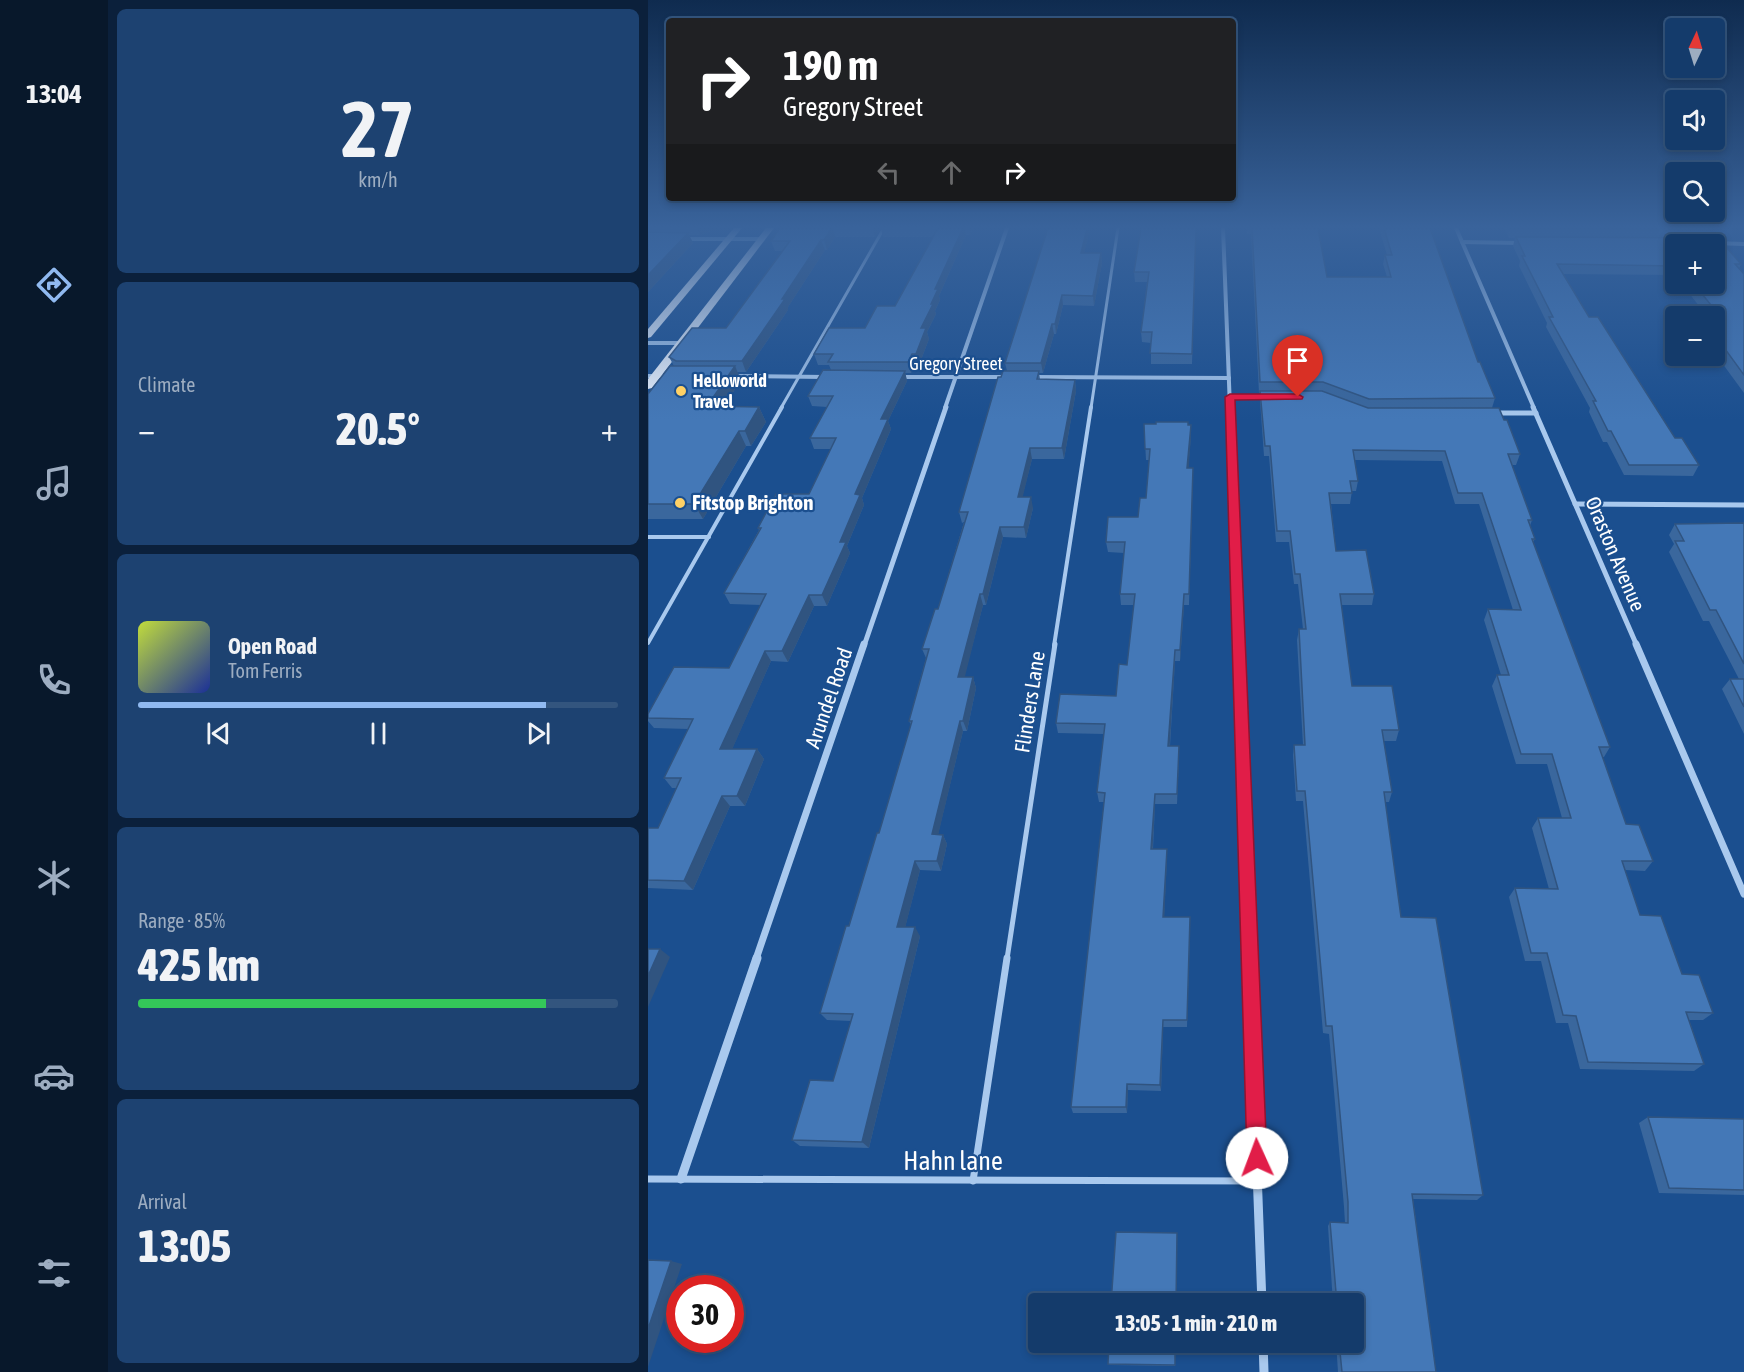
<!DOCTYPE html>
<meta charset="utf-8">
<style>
:root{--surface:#143b6b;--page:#1d4271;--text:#f1f3f6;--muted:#9dadc1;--line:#33557e;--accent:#90b9f0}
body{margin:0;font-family:"Asap Condensed",sans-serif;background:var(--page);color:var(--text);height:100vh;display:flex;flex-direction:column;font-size:22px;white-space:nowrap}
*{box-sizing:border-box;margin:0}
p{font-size:20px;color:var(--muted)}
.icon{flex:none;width:33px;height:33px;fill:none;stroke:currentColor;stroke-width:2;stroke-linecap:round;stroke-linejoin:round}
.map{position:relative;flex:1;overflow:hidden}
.sheet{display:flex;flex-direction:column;gap:9px;padding:9px;background:#0b203b;width:540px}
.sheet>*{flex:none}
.hud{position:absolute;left:18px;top:18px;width:570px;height:183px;border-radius:6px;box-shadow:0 3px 9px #0003,0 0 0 2px var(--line);background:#202124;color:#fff;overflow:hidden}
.needle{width:39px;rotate:4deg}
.buttons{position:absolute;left:1017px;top:18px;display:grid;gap:12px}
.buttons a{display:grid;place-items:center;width:60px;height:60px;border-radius:6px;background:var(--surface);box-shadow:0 3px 9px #0003,0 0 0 2px var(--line);font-size:30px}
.speed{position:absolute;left:18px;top:1275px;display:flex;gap:12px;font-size:30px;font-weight:700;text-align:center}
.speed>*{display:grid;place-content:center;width:78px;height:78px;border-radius:50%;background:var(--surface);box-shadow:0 3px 9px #0003,0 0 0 2px var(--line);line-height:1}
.speed .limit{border:9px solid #d22;background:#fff;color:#111}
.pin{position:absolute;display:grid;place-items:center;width:51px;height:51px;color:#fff;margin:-62px -26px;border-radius:50% 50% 50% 0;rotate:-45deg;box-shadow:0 0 6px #0007}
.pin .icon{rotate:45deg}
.me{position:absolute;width:66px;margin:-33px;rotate:358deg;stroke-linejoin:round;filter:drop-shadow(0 0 4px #0008)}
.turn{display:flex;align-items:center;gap:21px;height:126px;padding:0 18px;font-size:27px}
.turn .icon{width:78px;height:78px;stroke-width:2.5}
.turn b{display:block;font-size:42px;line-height:51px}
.lanes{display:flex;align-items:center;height:57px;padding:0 18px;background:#0003;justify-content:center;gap:30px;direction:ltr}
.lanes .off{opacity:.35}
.big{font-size:45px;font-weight:800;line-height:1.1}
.sheet .widget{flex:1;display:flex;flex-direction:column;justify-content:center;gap:9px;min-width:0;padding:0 21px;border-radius:9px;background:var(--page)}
.sheet .dial{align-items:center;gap:0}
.dial b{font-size:78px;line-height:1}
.song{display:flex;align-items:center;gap:18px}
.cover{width:72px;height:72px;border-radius:9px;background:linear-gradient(135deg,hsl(70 70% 55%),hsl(230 70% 35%))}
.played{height:6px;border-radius:3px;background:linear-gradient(90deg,var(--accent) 85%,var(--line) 85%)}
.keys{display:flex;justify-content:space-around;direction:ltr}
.heat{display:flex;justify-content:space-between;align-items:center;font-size:33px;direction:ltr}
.charge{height:9px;border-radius:4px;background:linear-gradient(90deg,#34c759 85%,var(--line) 0)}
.trip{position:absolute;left:380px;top:1293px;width:336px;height:60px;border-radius:6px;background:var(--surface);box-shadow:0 3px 9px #0003,0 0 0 2px var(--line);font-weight:800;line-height:60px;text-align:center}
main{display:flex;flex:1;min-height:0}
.tab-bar{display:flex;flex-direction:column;width:108px;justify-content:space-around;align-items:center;background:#08182b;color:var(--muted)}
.tab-bar .icon{width:42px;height:42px}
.tab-bar .selected{color:var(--accent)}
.tab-bar b{font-size:27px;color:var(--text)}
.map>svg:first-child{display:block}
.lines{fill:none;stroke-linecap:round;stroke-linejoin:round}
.service-far3{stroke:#a9c9ee;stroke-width:3}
.service-far2{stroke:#a9c9ee;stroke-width:4}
.service-far1{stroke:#a9c9ee;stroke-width:5}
.service{stroke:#a9c9ee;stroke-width:7}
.minor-far3{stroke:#a9c9ee;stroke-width:4}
.minor-far2{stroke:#a9c9ee;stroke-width:5}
.minor-far1{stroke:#a9c9ee;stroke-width:7}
.minor{stroke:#a9c9ee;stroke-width:9}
.primary{fill:#f0f6ff;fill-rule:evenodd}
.wall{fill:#3a679d}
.shaded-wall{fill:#305480}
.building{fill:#4478b7;stroke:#305480;stroke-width:1.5}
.route{fill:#e11d48;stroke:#92132f;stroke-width:1.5}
.poi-dot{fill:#ffd166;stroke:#1b4f8f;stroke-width:2}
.labels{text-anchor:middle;stroke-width:4.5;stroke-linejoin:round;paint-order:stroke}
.far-street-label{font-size:18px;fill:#fff;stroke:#1b4f8f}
.far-poi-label{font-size:18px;font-weight:bold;fill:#fff;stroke:#1b4f8f;text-anchor:start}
.poi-label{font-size:21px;font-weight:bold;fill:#fff;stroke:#1b4f8f;text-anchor:start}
.street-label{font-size:21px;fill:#fff;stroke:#1b4f8f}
.near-street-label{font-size:26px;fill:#fff;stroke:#1b4f8f}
</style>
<main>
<nav class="tab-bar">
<b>13:04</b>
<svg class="icon selected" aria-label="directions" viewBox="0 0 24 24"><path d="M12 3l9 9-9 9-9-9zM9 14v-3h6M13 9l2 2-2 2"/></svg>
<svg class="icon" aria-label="music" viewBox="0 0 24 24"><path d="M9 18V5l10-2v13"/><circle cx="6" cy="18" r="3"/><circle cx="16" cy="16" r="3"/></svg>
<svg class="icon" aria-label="phone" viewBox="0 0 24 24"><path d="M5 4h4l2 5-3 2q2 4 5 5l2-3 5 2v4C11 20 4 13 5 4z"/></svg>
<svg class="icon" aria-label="climate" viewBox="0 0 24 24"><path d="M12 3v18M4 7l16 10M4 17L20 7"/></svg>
<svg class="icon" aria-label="car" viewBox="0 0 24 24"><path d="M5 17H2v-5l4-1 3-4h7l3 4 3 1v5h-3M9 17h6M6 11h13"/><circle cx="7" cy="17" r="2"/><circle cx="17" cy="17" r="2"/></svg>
<svg class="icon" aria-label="filters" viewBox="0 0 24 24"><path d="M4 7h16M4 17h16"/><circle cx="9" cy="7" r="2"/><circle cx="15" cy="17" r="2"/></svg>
</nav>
<section class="sheet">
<div class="widget dial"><b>27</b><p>km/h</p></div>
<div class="widget"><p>Climate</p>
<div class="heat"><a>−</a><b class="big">20.5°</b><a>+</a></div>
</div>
<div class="widget">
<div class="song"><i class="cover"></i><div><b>Open Road</b><p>Tom Ferris</p></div></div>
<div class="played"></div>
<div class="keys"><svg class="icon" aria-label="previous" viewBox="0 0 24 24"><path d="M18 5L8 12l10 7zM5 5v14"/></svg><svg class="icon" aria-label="pause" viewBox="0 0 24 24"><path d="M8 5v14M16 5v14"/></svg><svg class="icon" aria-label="next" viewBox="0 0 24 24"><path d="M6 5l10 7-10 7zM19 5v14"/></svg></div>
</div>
<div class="widget"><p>Range · 85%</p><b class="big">425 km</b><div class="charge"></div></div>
<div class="widget"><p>Arrival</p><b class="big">13:05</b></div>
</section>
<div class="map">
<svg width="1096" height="1372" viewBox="0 0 1096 1372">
<rect width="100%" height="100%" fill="#1b4f8f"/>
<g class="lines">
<!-- service-far3 -->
<g class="service-far3">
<polyline points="133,408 236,228"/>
<polyline points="443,408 470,228"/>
</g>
<!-- service-far2 -->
<g class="service-far2">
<polyline points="0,537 61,537"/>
<polyline points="0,643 134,407"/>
<polyline points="406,646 443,407"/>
</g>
<!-- service-far1 -->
<polyline class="service-far1" points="359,959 407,644"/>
<!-- service -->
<g class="service">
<polyline points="0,1179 610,1181"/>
<polyline points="325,1181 359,958"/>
</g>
<!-- minor-far3 -->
<g class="minor-far3">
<polyline points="575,228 582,408"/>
<polyline points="808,228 886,408"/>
<polyline points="37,239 114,239"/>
<polyline points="814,242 873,243"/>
<polyline points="1067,243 1096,244"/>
<polyline points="0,343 33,343"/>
<polyline points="0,376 22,376"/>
<polyline points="83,376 178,377"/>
<polyline points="251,377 358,377"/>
<polyline points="386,377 581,378"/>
<polyline points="582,397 618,397"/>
<polyline points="297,408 359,228"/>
</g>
<!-- minor-far2 -->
<g class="minor-far2">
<polyline points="581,407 590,646"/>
<polyline points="885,407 989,646"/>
<polyline points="847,413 888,413"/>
<polyline points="927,504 1096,505"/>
<polyline points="216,646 298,407"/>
</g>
<!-- minor-far1 -->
<g class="minor-far1">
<polyline points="590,644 602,959"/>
<polyline points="988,644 1096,894"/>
<polyline points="108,959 216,644"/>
</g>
<!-- minor -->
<g class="minor">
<polyline points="601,958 614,1304"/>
<polyline points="33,1179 109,958"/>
<polyline points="615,1342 616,1372"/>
</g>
<!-- primary -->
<g class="primary">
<polygon points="86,228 94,228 3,337 0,338 0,329"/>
<polygon points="118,228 126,228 4,388 0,389 0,379"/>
</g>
</g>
<!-- wall -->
<g class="wall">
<polygon points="0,228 71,228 52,235 41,235 45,243 0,292"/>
<polygon points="132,228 325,228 322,235 318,235 291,296 292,300 287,311 288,314 279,332 281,339 271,365 267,365 263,373 257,373 259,381 240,421 243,429 214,498 216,505 199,546 202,553 179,606 166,606 140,662 123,661 84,749 109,749 116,759 97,806 82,806 45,890 0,888 0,828 10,828 29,788 24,788 16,778 40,729 6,728 0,721 0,714 81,668 113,605 82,604 76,593 111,530 110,528 161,494 183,449 166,449 162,438 179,407 164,406 160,396 183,370 181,365 170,365 166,354 217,328 247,306 285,237 235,237 233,228 227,237 187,237 179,250 177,250 140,307 140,310 98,372 89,372 93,380 76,406 111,407 118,422 103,446 98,446 55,519 0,519 0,394 26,366 21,357 78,328 134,251 127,251 123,241"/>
<polygon points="442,228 436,253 453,253 454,263 446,306 415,305 408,334 406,334 395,373 391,373 392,379 427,380 428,391 416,459 384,459 374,497 385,508 378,538 355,537 338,605 335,605 316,677 325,677 328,688 319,731 315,731 290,834 295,835 299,844 293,871 272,870 257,927 272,936 221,1148 152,1146 144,1140 185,1081 203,1021 179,1020 172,1013 231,833 263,725 261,721 278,658 274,649 290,609 316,522 314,523 311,512 353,377 359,371 357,363"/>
<polygon points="548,228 544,364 503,364 503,343 494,342 493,332 499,282 487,282 486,272"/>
<polygon points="598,228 670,228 679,277 739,277 735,264 737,255 739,255 731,228 782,228 830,362 847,398 844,408 856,420 872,454 868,465 864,465 884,520 882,526 887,539 885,542 962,747 956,757 954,757 978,824 1005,861 997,871 977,870 992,915 1034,974 1065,1013 1055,1020 1041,1020 1056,1064 1046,1071 932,1069 920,1023 908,1023 893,961 877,961 861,897 867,888 901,889 884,828 890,818 914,818 899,764 868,764 844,686 849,675 853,675 836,620 840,609 865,610 831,504 807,504 794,461 707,460 710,481 708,491 704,491 702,504 683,504 688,551 726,594 724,605 693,605 704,686 751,730 748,741 735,741 744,792 741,802 737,802 753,917 835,1195 829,1200 765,1199 788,1372 690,1372 688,1342 705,1342 705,1304 685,1304 680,1226 682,1222 697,1223 696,1207 681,1034 675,1033 655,801 648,801 645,755 646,745 655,745 649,640 651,629 655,629 650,584 646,584 641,542 628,542 621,456 616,456 612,401 612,393 611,393 603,234 599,234"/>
<polygon points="856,228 1061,228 1063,230 1059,238 1093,264 1091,269 1096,274 1096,393 1066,352 1066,316 1034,316 1035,314 1058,315 1034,284 1066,284 1028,244 1028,275 915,274 941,317 1027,438 1051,465 1045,476 976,475 959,442 955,442 941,412 942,408 898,327 899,323 871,266 872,261 865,246 867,238 861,238"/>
<polygon points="496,424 540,425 543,436 540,468 545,468 541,605 536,605 532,661 527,661 522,746 531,756 529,804 507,804 505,849 519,849 519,858 516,917 542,926 539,1027 515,1027 513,1091 480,1090 479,1113 425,1113 423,1107 456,802 451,802 449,792 456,734 410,733 408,723 468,696 479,665 486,605 473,605 472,594 476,553 460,552 458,542 490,517 498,498 501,460 498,460"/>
<polygon points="1096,523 1096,734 1074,689 1082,679 1091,679 1061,621 1055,621 1021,552 1026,544 1021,535 1027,524"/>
<polygon points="1000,1117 1096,1119 1096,1195 1011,1193 991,1123"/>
<polygon points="461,1342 528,1342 527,1366 462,1365 460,1364"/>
</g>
<!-- shaded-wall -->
<g class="shaded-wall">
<polygon points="49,228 71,228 52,235"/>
<polygon points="184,228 185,228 187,237 179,250 176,240"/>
<polygon points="224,228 233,228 227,237"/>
<polygon points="315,228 317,228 318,235 291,296 292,300 287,311 288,314 279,332 281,339 271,365 268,354 273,328 283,304 287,289"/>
<polygon points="321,228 325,228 322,235"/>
<polygon points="439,228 442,228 434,263 433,253"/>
<polygon points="40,233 45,243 0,292 0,275"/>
<polygon points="173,240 177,250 140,307 140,310 98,372 94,361"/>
<polygon points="453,253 454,263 446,306 445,296"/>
<polygon points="414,295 415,305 408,334 407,324"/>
<polygon points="404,324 406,334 395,373 393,363"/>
<polygon points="264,354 267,365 263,373 260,362"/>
<polygon points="87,366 93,380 66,421 59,406"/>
<polygon points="257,371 259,381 240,421 243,429 214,498 216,505 199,546 202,553 179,606 174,595 207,494 233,419"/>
<polygon points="427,380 428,391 416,459 414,448"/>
<polygon points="111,407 118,422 103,446 97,431"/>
<polygon points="543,425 543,436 540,479 539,468"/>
<polygon points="91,431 98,446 55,519 46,504"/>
<polygon points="382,448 384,459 372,508 370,497"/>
<polygon points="383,497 385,508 378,538 376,527"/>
<polygon points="352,527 355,537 338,605 335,594"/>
<polygon points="332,594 335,605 314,688 310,677"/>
<polygon points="536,594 536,605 532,661 532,650"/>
<polygon points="161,595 166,606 140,662 134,651"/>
<polygon points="527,650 527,661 521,756 520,746"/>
<polygon points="117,651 123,661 80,759 72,749"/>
<polygon points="325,677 328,688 319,731 315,721"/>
<polygon points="312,721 315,731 288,844 284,834"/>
<polygon points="531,746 531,756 529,804 529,794"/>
<polygon points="109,749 116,759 97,806 89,796"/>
<polygon points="507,794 507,804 504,858 503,849"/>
<polygon points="74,796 82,806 45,890 36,881"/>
<polygon points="295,835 299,844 293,871 289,861"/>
<polygon points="519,849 519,858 516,925 515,917"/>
<polygon points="267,861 272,870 255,936 249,927"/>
<polygon points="267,927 272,936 221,1148 214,1142"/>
<polygon points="12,949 22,957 0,1007 0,976"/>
<polygon points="515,1020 515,1027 513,1091 512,1085"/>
<polygon points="479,1084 480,1090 479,1113 478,1107"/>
<polygon points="23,1261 34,1264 0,1367 0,1329"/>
</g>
<!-- building -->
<g class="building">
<polygon points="132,228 184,228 176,240 173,240 134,299 137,299 94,361 28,361 21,357 44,328 78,328 142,241 123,241"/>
<polygon points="290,228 315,228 287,289 290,289 283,304 285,304 273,328 278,328 268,354 264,354 260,362 180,362 185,354 166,354 181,328 217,328 229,306 247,306"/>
<polygon points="400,228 439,228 433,253 453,253 445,296 414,295 407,324 404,324 393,363 357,363"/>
<polygon points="493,228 548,228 544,354 502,353 504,332 493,332 501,272 486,272"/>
<polygon points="604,228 670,228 679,277 743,277 737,255 744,255 736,228 782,228 830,362 832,362 847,398 721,399 675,382 612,382"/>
<polygon points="863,228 1061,228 1063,230 864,229"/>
<polygon points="0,232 40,233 0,275"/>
<polygon points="868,237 1070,238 1093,264 1087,264 1096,274 1096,375 1072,342 1066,342 1066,316 1037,316 1035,314 1071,315 1046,284 1066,284 1066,244 1028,244 1028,266 909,264 941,317 950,317 1027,438 1034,438 1051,465 981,465 963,431 960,431 945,401 948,401 901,317 905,317 874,256 877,256"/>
<polygon points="22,366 87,366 59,406 111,407 97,431 91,431 46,504 0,504 0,394"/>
<polygon points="175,370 257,371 233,419 240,419 207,494 212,495 192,542 198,542 174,595 161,595 134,651 117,651 72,749 109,749 89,796 74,796 36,881 0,880 0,828 10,828 33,778 16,778 45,719 0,718 0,714 26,667 81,668 118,594 76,593 113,528 110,528 128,494 161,494 188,438 162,438 185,396 160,396"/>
<polygon points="355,371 391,371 389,379 427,380 414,448 382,448 370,497 383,497 376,527 352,527 335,594 332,594 310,677 325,677 315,721 312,721 284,834 295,835 289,861 267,861 249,927 267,927 214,1142 144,1140 162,1080 185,1081 205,1014 172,1013 198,926 201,926 229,833 231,833 264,721 261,721 281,649 274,649 287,609 290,609 320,512 311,512 350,377 353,377"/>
<polygon points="612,391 674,391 720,408 851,408 856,420 859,420 872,454 860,454 884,520 880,520 887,539 884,539 962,747 951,747 978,824 991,825 1005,861 974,861 992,915 1013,916 1034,974 1051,975 1065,1013 1038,1012 1056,1064 940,1062 928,1016 915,1015 899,953 883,953 867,888 910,889 890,818 923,818 904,754 873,754 849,675 861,675 840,609 873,610 834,493 810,493 797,451 705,450 710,481 702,481 704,493 681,493 688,551 718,550 726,594 692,594 704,686 744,686 751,730 734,730 744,792 736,792 753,917 788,918 835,1195 764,1194 788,1372 694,1372 691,1342 705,1342 705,1304 689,1304 682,1222 700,1223 700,1202 684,1026 678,1026 657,791 649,791 646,745 657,745 651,629 658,629 652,574 647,574 642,531 629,531 622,446 617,446"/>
<polygon points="508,422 540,422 540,425 543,425 539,468 545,468 541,594 536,594 532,650 527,650 520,746 531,746 529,794 507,794 503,849 519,849 515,917 542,917 539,1020 515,1020 512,1085 479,1084 478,1107 423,1107 457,793 449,792 457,724 408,723 412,694 468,696 471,664 479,665 487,594 472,594 477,542 458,542 460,517 490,517 492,498 498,498 502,449 497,449 496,424 508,424"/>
<polygon points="1096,523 1096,664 1068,610 1062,610 1027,541 1036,541 1027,524"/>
<polygon points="1082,679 1096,679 1096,707"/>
<polygon points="0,949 12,949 0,976"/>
<polygon points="1000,1117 1096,1119 1096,1190 1021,1188"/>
<polygon points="468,1232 529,1233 528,1304 463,1304"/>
<polygon points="0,1260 23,1261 0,1329"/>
<polygon points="461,1342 527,1342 527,1365 460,1364"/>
</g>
<!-- sky -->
<linearGradient id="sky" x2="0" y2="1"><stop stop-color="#0f2b4f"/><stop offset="0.54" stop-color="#39639b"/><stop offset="1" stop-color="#39639b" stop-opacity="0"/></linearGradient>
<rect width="1096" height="420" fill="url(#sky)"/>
<!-- route -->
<polygon class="route" points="650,394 655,397 654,399 587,400 619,1158 616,1165 609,1168 602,1165 599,1158 577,397 582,394"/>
<!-- markers -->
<g class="poi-dot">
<circle cx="33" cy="391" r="6"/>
<circle cx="32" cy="503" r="6"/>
</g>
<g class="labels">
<!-- far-street labels -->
<g class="far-street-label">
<text x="308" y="370">Gregory Street</text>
</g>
<!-- far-poi labels -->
<g class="far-poi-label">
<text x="45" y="387">Helloworld<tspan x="45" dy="21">Travel</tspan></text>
</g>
<!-- poi labels -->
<g class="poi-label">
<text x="44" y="510">Fitstop Brighton</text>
</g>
<!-- street labels -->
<g class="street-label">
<text transform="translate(967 554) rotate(67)" y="7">Oraston Avenue</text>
<text transform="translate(181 698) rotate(-71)" y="7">Arundel Road</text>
<text transform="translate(382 702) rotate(-81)" y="7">Flinders Lane</text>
</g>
<!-- near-street labels -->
<g class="near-street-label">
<text x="305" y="1170">Hahn lane</text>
</g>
</g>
</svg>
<div class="buttons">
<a><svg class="needle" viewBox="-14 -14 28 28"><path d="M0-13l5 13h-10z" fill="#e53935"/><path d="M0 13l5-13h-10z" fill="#9dadc1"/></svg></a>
<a><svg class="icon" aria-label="sound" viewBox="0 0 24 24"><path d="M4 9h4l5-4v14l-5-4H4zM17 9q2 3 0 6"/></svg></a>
<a><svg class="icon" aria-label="search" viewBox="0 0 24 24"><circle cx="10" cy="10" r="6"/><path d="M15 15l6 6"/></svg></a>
<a>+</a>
<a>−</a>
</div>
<div class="speed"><div class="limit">30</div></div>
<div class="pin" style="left:650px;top:397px;background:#d93025"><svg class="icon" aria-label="arrive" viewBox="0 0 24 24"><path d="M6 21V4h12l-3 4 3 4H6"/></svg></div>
<svg class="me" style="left:609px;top:1158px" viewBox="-20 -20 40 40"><circle r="19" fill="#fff"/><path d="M0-13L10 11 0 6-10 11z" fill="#e11d48"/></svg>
<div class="trip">13:05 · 1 min · 210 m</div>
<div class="hud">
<div class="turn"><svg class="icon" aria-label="right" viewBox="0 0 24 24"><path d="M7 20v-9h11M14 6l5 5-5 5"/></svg><div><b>190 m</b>Gregory Street</div></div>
<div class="lanes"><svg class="icon off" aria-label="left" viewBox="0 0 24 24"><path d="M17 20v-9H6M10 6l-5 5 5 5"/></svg><svg class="icon off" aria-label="ahead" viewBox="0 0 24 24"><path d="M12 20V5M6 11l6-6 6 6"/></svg><svg class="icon" aria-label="right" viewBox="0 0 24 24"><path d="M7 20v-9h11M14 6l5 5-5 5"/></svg></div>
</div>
</div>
</main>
